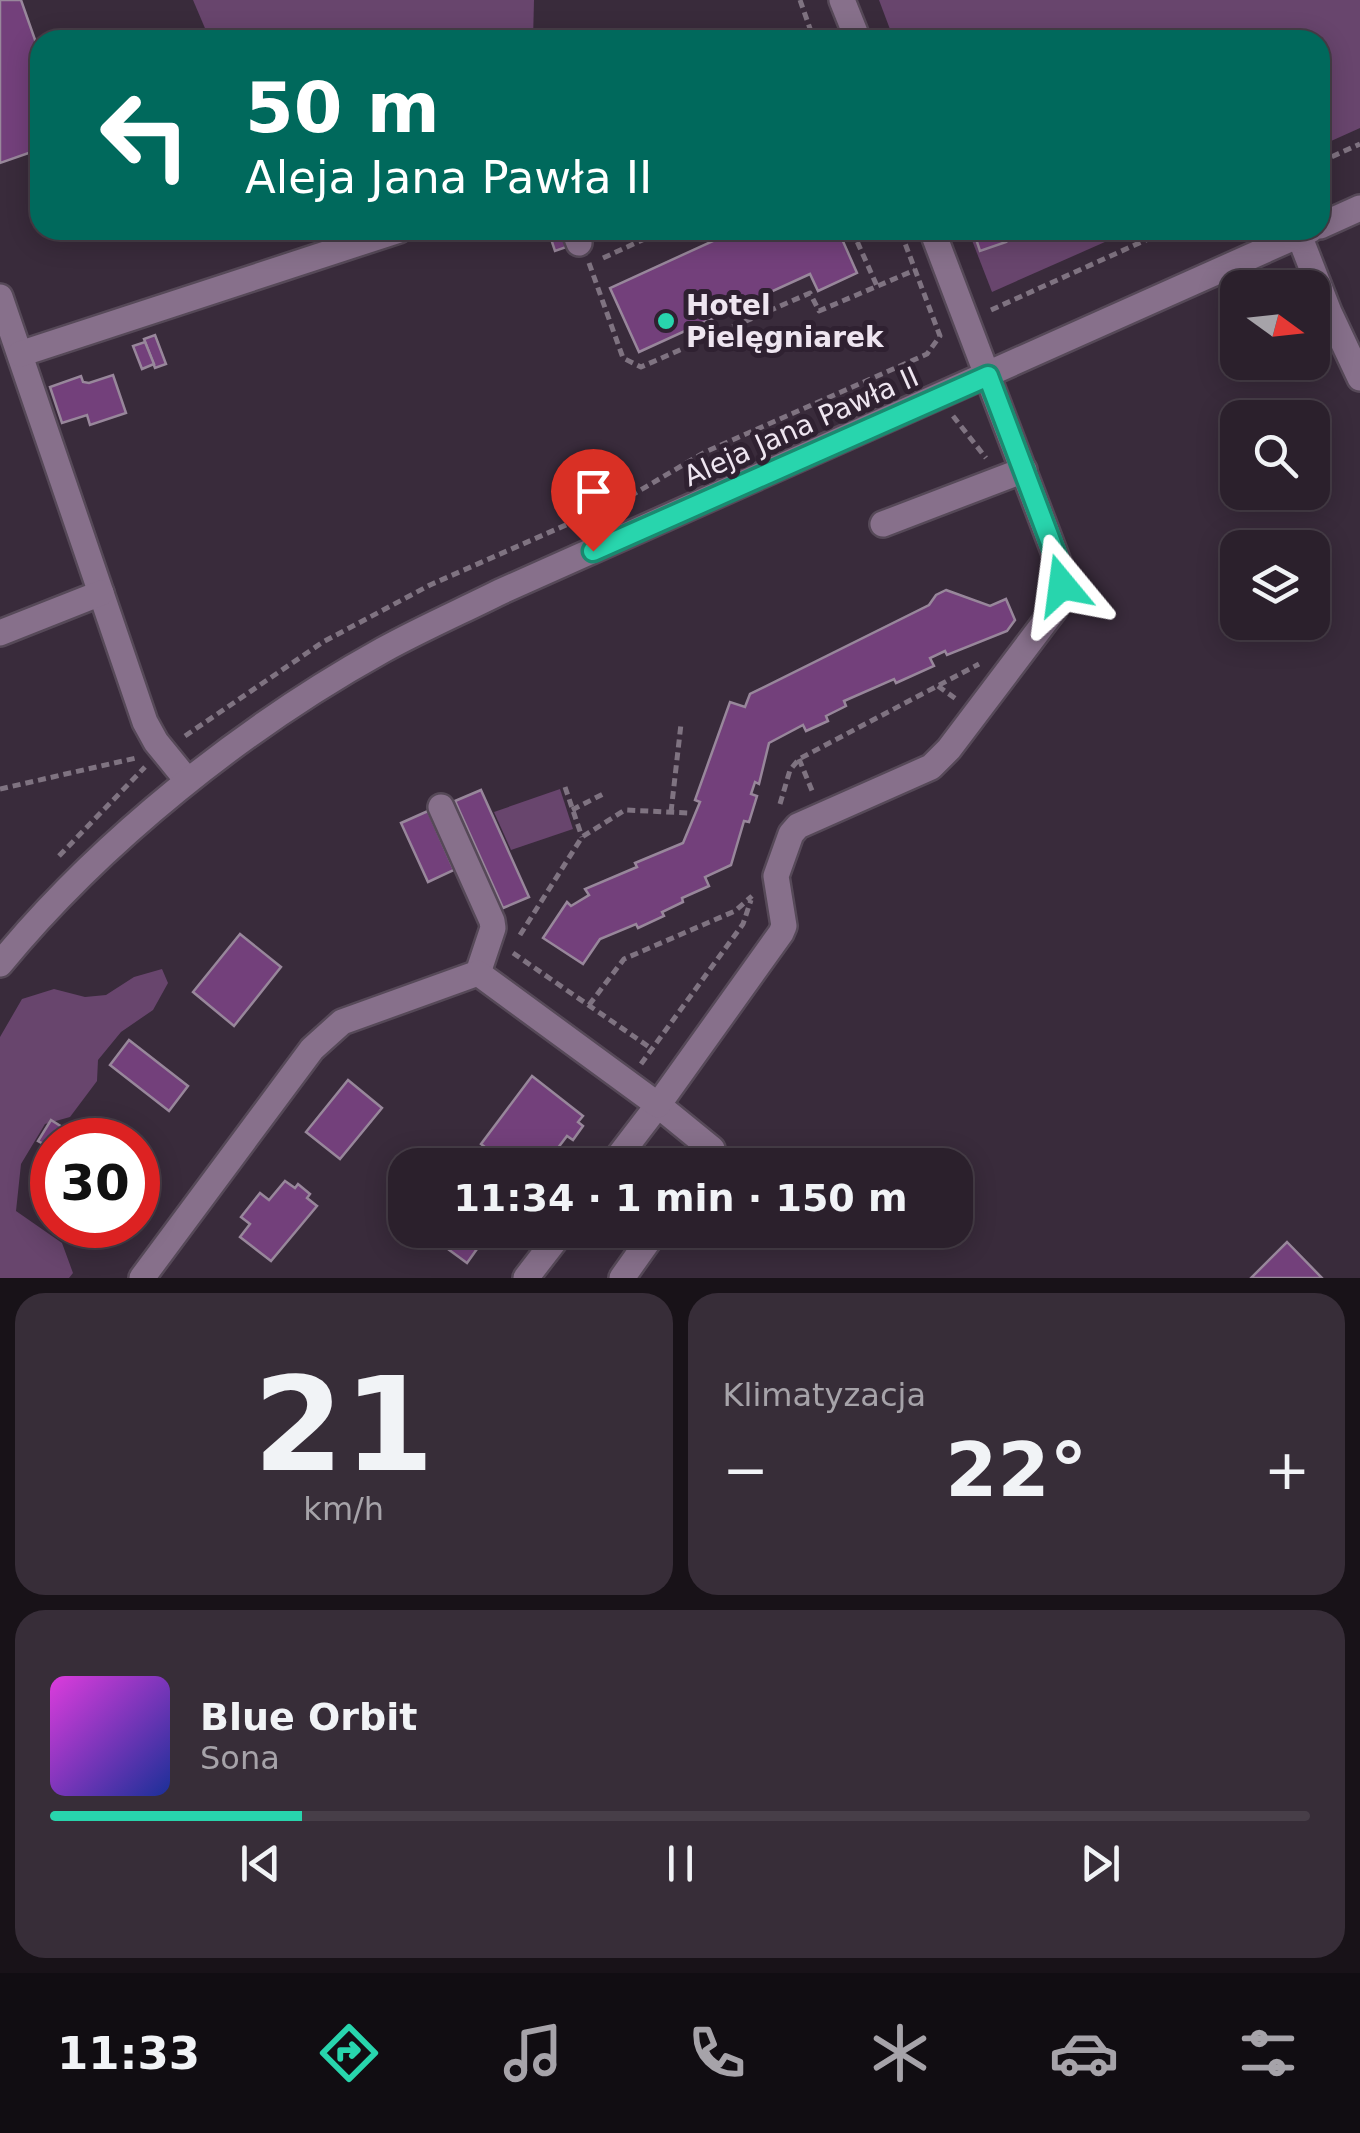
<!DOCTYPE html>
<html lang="pl">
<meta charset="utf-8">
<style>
:root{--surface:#2b202c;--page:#372d38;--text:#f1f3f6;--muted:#a6a3a9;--line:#473e48;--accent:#28d5ad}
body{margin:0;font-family:"DejaVu Sans",sans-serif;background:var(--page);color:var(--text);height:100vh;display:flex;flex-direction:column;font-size:38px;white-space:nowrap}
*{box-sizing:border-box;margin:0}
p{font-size:32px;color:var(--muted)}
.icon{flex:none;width:55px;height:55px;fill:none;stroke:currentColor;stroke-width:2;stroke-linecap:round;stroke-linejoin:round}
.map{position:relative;height:1278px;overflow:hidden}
.side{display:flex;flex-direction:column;gap:15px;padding:15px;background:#181218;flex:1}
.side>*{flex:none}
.hud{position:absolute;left:30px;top:30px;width:1300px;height:210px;border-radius:30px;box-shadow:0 5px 25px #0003,0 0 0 2px var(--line);background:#00695c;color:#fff;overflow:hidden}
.needle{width:65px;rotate:105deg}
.fabs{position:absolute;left:1220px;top:270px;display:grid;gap:20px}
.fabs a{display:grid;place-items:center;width:110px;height:110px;border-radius:20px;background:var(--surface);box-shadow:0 5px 25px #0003,0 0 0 2px var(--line);font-size:50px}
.speed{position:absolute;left:30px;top:1118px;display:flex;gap:20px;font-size:50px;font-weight:700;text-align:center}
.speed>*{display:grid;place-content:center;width:130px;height:130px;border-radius:50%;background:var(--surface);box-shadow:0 5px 25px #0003,0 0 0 2px var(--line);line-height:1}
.speed .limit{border:15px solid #d22;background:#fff;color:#111}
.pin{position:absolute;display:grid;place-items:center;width:85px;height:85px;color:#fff;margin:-102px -42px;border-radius:50% 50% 50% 0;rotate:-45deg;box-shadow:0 0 10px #0007}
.pin .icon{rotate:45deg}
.me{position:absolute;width:110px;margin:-55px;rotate:344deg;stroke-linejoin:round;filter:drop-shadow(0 0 8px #0008)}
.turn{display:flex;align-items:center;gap:35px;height:210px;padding:0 50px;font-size:45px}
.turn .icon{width:130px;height:130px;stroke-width:2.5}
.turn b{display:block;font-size:70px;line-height:85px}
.big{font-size:75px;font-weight:700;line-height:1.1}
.side .widget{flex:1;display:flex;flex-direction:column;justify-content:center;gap:15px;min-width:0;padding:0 35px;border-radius:30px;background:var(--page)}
.side .dial{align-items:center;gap:0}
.dial b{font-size:130px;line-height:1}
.song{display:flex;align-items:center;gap:30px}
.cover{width:120px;height:120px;border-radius:15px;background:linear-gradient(135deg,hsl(300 70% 55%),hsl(230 70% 35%))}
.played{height:10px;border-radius:5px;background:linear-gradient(90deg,var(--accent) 20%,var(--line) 20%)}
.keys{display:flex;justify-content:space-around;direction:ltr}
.heat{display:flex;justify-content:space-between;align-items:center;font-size:55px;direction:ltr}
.side .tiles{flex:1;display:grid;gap:15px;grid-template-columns:1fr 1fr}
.widget:last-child{grid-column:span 2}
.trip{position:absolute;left:388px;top:1148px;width:585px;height:100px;border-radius:30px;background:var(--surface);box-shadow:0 5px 25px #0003,0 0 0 2px var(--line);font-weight:700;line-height:100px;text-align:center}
.dock{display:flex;height:160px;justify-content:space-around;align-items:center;background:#110d12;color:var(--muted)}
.dock .icon{width:70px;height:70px}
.dock .selected{color:var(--accent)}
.dock b{font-size:45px;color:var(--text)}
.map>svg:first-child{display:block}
.green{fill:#68456d}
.building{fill:#73407b;stroke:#98879b;stroke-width:2.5}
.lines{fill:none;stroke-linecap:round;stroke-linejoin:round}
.minor-casing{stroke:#564958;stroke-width:30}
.path{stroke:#7f7381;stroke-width:5;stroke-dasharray:8 5;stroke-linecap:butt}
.minor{stroke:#87708b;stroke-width:25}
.route-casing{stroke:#1a8a70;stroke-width:25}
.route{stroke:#28d5ad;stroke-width:18}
.poi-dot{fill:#28d5ad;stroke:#2f2131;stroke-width:4}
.labels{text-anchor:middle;stroke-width:10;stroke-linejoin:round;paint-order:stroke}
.poi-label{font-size:28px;font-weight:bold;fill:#eee5f0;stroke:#2f2131;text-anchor:start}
.street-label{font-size:28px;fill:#eee5f0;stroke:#2f2131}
</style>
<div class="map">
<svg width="1360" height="1278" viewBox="0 0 1360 1278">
<rect width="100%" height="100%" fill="#392b3b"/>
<!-- green -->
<g class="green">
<polygon points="193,0 534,0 533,40 210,40"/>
<polygon points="879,0 1360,0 1360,128 1320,146 1320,40 894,40"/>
<polygon points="968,230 1132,230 992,292"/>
<polygon points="560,789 573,829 511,850 494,812"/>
<polygon points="162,969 168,983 153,1010 121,1032 98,1060 97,1081 70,1117 45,1124 21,1164 16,1211 62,1243 73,1273 69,1278 0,1278 0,1037 22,999 54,989 85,997 106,995 134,977"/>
</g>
<!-- building -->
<g class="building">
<polygon points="0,0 21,0 40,54 40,149 0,163"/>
<polygon points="548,230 570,230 575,244 555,251"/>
<polygon points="737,230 838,230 857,273 818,291 810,274 639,352 610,288"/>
<polygon points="973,230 1001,230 1006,242 980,251"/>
<polygon points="155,335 166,364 155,368 144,339"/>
<polygon points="145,342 154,364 142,369 133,346"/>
<polygon points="113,375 126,413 90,425 87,415 62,423 50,387 81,376 83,382 89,383"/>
<polygon points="946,590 990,606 1006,599 1015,620 1007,631 947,655 945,651 930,658 934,666 896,683 894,679 844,701 846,706 826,716 828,721 806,731 803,725 769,743 759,784 755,782 751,794 757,796 749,822 744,821 731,865 705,877 709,886 682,898 683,902 662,912 664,916 638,928 636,924 600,939 583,964 543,938 567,902 571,906 589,895 585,889 637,867 635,863 683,843 700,802 695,800 730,702 745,707 750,694 929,605 936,595"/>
<polygon points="481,790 529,897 503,908 455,801"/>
<polygon points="428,811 454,870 428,882 401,823"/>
<polygon points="240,934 281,967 234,1026 193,992"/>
<polygon points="129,1040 188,1086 169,1111 110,1065"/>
<polygon points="532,1076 583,1116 578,1122 583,1126 573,1140 567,1136 548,1161 554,1165 508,1165 481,1144"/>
<polygon points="348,1080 382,1108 340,1159 306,1132"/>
<polygon points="51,1120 62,1127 49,1147 38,1141"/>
<polygon points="285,1181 295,1188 298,1184 310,1194 307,1198 317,1206 271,1261 240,1237 250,1224 241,1217 260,1193 269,1200"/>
<polygon points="422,1230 501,1230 489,1246 482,1242 467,1263"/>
<polygon points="1287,1242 1322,1278 1251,1278"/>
</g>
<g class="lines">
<!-- minor casing -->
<g class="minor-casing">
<g id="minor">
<polyline points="842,0 858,40"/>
<polyline points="1320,226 1360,208"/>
<polyline points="574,230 579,243"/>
<polyline points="1299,235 1329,312 1360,378"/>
<polyline points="0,297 145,722 156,742 187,780"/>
<polyline points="20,354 399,230"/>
<polyline points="883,524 1024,470"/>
<polyline points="0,633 101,593"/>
<polyline points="441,807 492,921 493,928 478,973"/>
<path d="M0 964C101 841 244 727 383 650 421 629 462 611 500 592L1310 230"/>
<polyline points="612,1165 658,1105 712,1149 701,1165"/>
<polyline points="142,1278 312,1049 342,1022 478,973 658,1105 781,933 784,926 776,876 791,834 798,826 931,767 949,749 1054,610 1060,597 1063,575 932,230"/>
<polyline points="526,1278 563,1230"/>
<polyline points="622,1278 656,1230"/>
</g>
</g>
<!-- path -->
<g class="path">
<polyline points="800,0 814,40"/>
<polyline points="1320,162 1360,144"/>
<polyline points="852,230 877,286"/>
<polyline points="603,258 664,230"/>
<polyline points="589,263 623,358 641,367 810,293 819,311 915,270"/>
<polyline points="991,310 1168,230"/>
<polyline points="953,416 986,458"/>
<polyline points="938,686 956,699"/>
<polyline points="185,736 323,642 430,585 627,498 705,452 927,354 940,336 900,230"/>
<polyline points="799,759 813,793"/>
<polyline points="565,787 582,837"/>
<polyline points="0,789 136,758"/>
<polyline points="780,804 790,770 799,759 979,664"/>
<polyline points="572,810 603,794"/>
<polyline points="671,812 681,724"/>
<polyline points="59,856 145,767"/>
<polyline points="520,935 582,837 625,810 688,813"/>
<polyline points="513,953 652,1049"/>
<polyline points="589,1005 624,959 735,911 752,896"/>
<polyline points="641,1064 743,924 751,900"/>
</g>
<!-- minor -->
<use href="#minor" class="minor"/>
</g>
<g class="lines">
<!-- route casing -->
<g class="route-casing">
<polyline id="route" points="593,551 988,376 1063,575 1062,585"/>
</g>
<!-- route -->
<use href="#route" class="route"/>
</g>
<!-- markers -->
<circle class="poi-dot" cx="666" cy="321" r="10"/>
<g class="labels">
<!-- poi labels -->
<g class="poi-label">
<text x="686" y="315">Hotel<tspan x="686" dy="32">Pielęgniarek</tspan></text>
</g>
<!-- street labels -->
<g class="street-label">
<text transform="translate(801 426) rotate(-24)" y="10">Aleja Jana Pawła II</text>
</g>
</g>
</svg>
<div class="fabs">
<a><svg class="needle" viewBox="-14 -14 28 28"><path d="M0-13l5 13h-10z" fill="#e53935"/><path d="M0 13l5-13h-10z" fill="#a6a3a9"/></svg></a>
<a><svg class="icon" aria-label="search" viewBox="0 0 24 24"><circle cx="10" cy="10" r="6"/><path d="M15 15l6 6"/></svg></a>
<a><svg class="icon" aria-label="layers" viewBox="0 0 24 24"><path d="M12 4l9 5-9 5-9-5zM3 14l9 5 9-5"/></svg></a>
</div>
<div class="speed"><div class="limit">30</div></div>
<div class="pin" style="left:593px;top:551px;background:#d93025"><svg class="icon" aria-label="arrive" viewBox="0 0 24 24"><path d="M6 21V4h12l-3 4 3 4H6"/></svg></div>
<svg class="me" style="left:1062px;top:585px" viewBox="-20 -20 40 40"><path d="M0-17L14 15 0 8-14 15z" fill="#28d5ad" stroke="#fff" stroke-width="4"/></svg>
<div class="trip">11:34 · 1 min · 150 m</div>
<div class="hud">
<div class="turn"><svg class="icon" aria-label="left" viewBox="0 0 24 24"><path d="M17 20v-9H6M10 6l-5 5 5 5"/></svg><div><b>50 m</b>Aleja Jana Pawła II</div></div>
</div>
</div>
<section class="side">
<div class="tiles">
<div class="widget dial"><b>21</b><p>km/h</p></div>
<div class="widget"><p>Klimatyzacja</p>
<div class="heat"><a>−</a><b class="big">22°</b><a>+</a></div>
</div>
<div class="widget">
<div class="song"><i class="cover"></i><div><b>Blue Orbit</b><p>Sona</p></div></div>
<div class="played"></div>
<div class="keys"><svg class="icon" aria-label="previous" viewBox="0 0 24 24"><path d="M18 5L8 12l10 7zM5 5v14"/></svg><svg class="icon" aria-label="pause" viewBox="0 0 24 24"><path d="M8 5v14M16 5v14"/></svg><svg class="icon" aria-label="next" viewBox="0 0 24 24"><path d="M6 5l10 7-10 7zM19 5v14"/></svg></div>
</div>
</div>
</section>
<nav class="dock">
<b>11:33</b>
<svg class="icon selected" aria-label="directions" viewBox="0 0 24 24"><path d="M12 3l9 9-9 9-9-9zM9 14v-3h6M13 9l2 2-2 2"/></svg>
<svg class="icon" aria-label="music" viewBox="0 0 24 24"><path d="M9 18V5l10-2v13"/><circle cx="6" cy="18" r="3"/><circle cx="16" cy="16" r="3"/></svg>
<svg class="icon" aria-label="phone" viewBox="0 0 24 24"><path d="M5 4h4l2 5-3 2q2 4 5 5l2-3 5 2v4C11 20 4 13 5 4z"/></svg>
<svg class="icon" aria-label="climate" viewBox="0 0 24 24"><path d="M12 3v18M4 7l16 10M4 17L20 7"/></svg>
<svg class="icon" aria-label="car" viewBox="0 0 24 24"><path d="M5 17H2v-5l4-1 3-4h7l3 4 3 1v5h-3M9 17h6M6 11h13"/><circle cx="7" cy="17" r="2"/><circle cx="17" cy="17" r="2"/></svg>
<svg class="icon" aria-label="filters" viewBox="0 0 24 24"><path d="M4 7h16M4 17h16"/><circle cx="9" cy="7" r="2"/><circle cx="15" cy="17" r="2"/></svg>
</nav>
